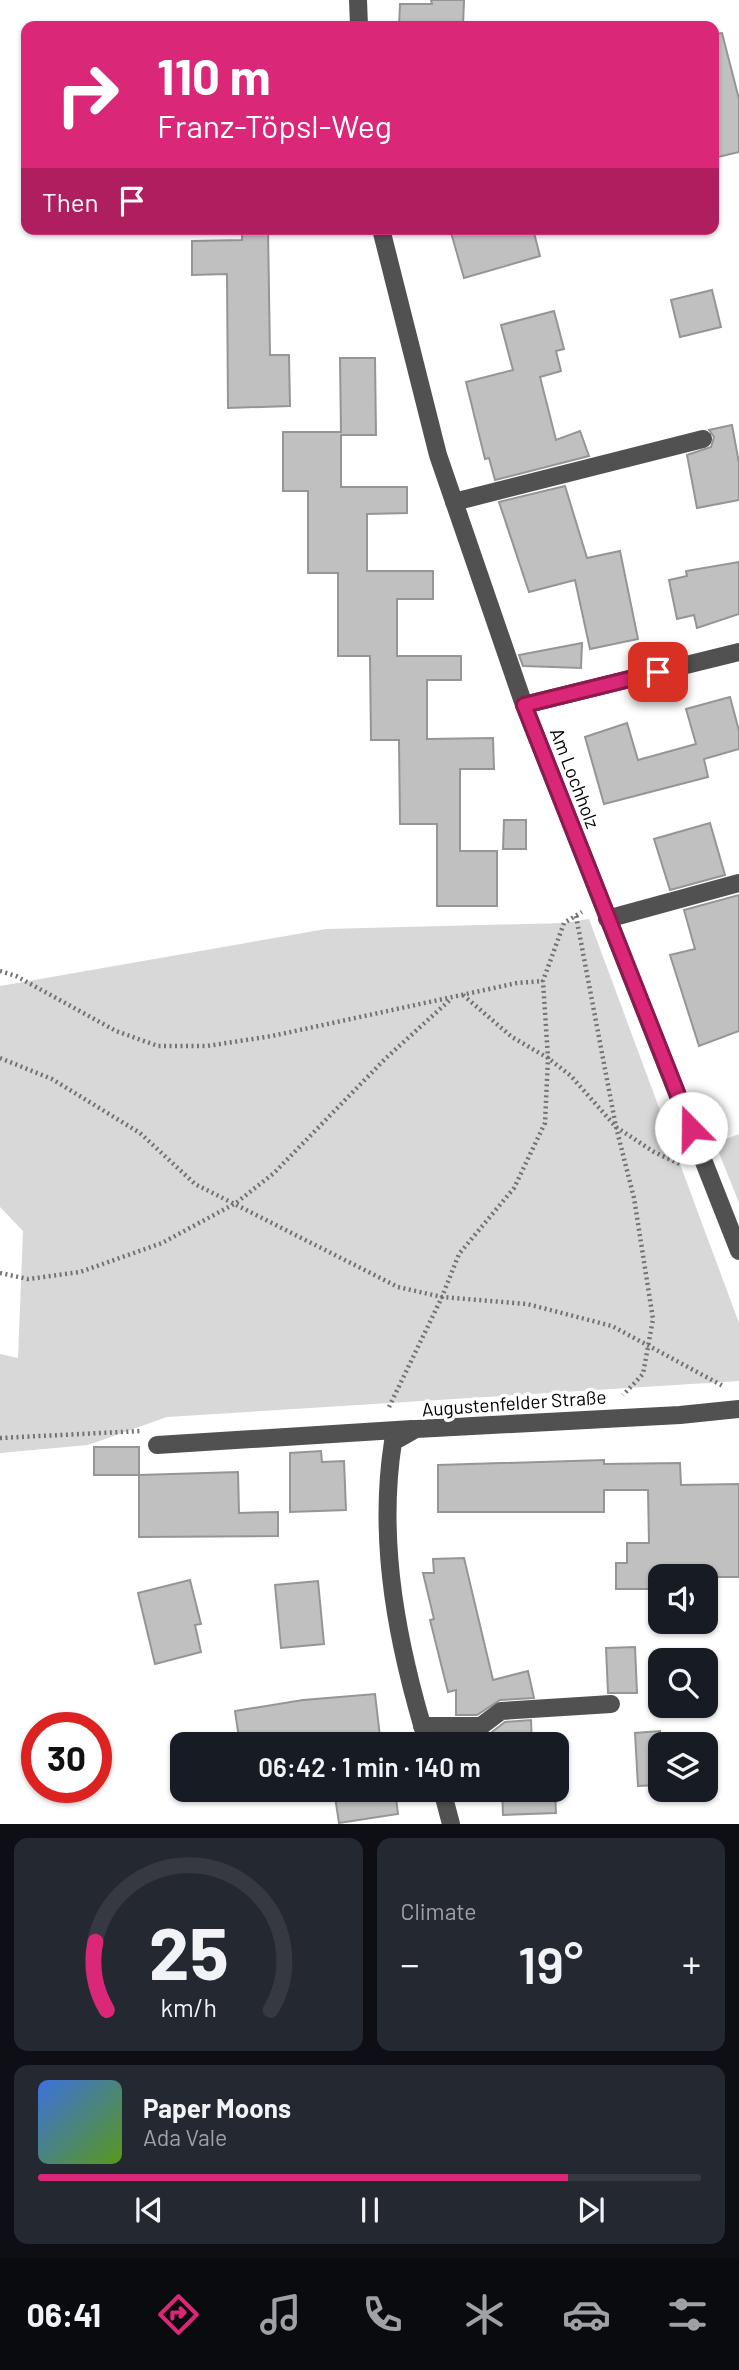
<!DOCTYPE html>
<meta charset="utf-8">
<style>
:root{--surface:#171b24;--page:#242831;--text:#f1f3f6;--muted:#9ea1a6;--line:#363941;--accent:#db2777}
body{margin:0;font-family:Barlow,sans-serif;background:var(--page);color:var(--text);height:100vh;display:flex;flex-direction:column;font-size:26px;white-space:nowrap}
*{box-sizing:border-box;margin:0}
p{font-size:23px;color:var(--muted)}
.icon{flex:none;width:38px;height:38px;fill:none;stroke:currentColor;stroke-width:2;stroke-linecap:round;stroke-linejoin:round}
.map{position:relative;height:1824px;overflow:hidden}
.sheet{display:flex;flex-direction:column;gap:14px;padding:14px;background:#0d0f14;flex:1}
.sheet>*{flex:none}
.guide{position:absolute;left:21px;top:21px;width:698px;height:214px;border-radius:14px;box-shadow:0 2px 5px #0004;background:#db2777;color:#fff;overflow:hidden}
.tools{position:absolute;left:648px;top:1564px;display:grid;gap:14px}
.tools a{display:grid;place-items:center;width:70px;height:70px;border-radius:14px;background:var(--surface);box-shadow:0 2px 5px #0004;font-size:35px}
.speed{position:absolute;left:21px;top:1712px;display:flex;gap:14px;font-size:35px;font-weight:700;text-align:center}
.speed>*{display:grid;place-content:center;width:91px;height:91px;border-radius:50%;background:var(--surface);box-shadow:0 2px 5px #0004;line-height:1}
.speed .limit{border:10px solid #d22;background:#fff;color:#111}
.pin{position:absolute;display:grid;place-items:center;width:60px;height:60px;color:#fff;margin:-30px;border-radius:14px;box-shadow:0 4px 10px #0006}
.me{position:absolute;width:77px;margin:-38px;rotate:338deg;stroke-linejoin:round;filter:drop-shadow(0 0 5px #0008)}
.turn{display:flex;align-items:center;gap:24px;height:147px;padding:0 21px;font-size:32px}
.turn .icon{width:91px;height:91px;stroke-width:2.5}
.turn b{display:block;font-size:49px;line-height:60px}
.then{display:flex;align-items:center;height:66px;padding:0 21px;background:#0003;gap:14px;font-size:26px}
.big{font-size:52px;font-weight:600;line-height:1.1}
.sheet .card{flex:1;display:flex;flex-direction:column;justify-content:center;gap:10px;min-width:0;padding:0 24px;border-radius:14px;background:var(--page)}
.sheet .dial{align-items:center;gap:0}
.dial svg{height:182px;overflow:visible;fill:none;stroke:var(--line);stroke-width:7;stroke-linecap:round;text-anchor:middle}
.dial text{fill:var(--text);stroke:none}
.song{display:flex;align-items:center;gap:21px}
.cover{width:84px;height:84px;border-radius:10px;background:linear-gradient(135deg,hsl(220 70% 55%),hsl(90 70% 35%))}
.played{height:7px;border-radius:4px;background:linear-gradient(90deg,var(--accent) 80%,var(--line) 80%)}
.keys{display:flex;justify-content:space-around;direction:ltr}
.heat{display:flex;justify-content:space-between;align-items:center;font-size:38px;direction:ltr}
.sheet .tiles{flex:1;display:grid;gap:14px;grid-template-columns:1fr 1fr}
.card:last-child{grid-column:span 2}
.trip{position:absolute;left:170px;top:1732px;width:399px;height:70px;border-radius:14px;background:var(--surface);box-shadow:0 2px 5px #0004;font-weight:600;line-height:70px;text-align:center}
.tab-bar{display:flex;height:112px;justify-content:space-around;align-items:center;background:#090b0e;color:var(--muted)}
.tab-bar .icon{width:49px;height:49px}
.tab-bar .selected{color:var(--accent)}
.tab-bar b{font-size:32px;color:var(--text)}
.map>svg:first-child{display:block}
.green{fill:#d8d8d8}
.building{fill:#c0c0c0;stroke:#959595;stroke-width:2}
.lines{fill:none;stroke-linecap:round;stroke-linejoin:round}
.path{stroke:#737373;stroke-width:4.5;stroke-dasharray:2 3.5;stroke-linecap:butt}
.minor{stroke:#515151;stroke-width:18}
.route-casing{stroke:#8e194d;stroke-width:18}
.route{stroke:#db2777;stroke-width:12}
.labels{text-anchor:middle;stroke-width:7;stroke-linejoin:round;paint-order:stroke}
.street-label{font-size:19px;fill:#000;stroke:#fff}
</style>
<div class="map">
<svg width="739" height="1824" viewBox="0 0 739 1824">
<rect width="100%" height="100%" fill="#fff"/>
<!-- green -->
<g class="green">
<polygon points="589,919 739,1323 739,1381 167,1417 88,1445 0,1453 0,1354 18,1358 23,1231 0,1207 0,986 326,929 564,923"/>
<polygon points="739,1134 739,1203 715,1143"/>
</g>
<!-- building -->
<g class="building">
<polygon points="431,0 464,0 463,26 399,26 400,4 432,4"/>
<polygon points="722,33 739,99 739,152 714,158 714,34"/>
<polygon points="242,229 268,229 270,355 289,355 290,406 228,408 227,274 192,275 192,241 242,240"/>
<polygon points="450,229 533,229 540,256 464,278"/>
<polygon points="712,290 721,327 680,337 671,300"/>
<polygon points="554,311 564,349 556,351 561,371 540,377 556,440 580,431 589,456 495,480 489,458 485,459 466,382 513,370 501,325"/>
<polygon points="340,358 375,358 376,435 341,435 341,487 407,487 407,513 367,514 367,571 433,571 433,599 397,599 397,656 461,656 461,680 427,680 427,739 493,738 494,769 460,769 460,851 497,851 497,906 437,906 437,824 400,824 399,740 371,740 370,656 338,656 338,573 308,573 308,491 283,491 283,432 341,432"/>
<polygon points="732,425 739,463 739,500 697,508 687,455 711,447 714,437 709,430"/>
<polygon points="565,486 587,558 620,551 638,639 590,649 575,580 529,592 499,502"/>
<polygon points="739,562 739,614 697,628 694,615 677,619 669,580 687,576 686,571"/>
<polygon points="582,643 581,668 523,666 519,655"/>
<polygon points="730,697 739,731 739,749 704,759 708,777 604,804 585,737 627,723 638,760 696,744 686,709"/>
<polygon points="504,820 526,820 526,849 503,849"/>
<polygon points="710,823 725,875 670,890 654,839"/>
<polygon points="739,895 739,1031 699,1046 670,955 695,949 684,910"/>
<rect x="94" y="1447" width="45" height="28"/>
<polygon points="321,1451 322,1462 344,1461 346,1510 290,1512 290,1453"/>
<polygon points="604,1460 604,1464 680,1463 681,1485 739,1484 739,1577 660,1577 660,1589 616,1589 616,1563 627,1563 627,1543 649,1543 648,1490 604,1490 604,1512 438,1512 438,1465"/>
<polygon points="238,1472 239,1513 278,1512 278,1536 139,1537 139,1475"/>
<polygon points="464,1558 493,1680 528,1671 534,1698 500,1700 477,1715 456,1715 456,1690 448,1692 430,1620 434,1619 423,1573 434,1573 433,1559"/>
<polygon points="190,1580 201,1624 195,1625 201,1652 155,1664 138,1593"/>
<polygon points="318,1581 324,1644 281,1648 275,1585"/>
<polygon points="635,1647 637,1693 608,1693 606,1648"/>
<polygon points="375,1694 381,1745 240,1745 235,1711 303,1700"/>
<polygon points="531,1720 532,1745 479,1745 478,1737 488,1735 505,1722"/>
<polygon points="660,1731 660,1785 638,1786 635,1733"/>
<polygon points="334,1790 395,1790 398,1814 339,1823"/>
<polygon points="502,1790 555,1790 556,1813 503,1815"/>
</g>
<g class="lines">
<!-- path -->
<g class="path">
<polyline points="576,916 616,1127 634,1198 653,1319 643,1374 623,1395"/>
<polyline points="0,971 16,976 116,1031 158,1046 207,1046 272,1036 517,983 543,981"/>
<polyline points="463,995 512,1037 548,1058 571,1076 616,1127 654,1152 680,1164"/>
<polyline points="0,1058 52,1079 140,1133 195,1184 398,1287 442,1297 527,1304 612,1326 723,1386"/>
<polyline points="0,1273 28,1279 80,1272 162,1243 236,1203 274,1173 386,1058 451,999"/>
<polyline points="389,1407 442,1297 459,1254 514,1188 545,1123 548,1058 543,981 564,923 582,912"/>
<polyline points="0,1438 141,1431"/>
</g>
<!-- minor -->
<g class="minor">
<polyline points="358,0 359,26"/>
<polyline points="381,229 438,455 524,705 739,1251"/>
<polyline points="454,502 703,439"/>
<polyline points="524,705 739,652"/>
<polyline points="607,919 739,883"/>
<polyline points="157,1445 412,1429"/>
<polyline points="422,1726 481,1726 501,1711 611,1704"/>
<path d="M428 1745C398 1647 377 1544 393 1442L416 1429 680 1415 739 1409"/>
<polyline points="442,1790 451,1824"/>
</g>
</g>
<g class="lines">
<!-- route casing -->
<g class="route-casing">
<polyline id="route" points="658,672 524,705 691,1128"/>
</g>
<!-- route -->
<use href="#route" class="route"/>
</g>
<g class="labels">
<!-- street labels -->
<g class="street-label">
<text transform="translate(575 778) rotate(69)" y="7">Am Lochholz</text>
<text transform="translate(514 1403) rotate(-4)" y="7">Augustenfelder Straße</text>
</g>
</g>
</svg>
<div class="tools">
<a><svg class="icon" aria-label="sound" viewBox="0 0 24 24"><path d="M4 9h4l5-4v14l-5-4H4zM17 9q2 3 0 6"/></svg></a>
<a><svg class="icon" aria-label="search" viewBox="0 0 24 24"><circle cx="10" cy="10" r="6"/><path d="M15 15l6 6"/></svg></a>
<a><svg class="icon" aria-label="layers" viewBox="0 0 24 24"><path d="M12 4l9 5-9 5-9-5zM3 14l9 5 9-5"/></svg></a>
</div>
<div class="speed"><div class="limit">30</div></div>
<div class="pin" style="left:658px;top:672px;background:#d93025"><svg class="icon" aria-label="arrive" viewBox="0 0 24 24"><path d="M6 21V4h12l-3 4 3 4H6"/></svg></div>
<svg class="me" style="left:691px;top:1128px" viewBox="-20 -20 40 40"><circle r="19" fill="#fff"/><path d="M0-13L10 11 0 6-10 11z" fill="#db2777"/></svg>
<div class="trip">06:42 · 1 min · 140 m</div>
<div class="guide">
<div class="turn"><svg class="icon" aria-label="right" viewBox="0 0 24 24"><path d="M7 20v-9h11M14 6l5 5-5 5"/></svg><div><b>110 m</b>Franz-Töpsl-Weg</div></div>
<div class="then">Then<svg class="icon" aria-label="arrive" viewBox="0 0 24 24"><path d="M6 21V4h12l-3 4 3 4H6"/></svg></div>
</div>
</div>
<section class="sheet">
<div class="tiles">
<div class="card dial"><svg viewBox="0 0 100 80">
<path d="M14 69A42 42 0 1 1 86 69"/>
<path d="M14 69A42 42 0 0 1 9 39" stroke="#db2777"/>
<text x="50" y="56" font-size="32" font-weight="700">25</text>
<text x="50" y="72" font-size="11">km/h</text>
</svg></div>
<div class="card"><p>Climate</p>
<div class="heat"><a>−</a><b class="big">19°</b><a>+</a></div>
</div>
<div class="card">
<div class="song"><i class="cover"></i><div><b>Paper Moons</b><p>Ada Vale</p></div></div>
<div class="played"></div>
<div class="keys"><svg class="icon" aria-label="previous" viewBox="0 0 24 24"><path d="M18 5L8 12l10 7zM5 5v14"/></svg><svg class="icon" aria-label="pause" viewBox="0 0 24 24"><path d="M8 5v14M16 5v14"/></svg><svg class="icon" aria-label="next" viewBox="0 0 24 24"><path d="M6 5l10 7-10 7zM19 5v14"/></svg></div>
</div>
</div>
</section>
<nav class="tab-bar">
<b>06:41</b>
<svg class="icon selected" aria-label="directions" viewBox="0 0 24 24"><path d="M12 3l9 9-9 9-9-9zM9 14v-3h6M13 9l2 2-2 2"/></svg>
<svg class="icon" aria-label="music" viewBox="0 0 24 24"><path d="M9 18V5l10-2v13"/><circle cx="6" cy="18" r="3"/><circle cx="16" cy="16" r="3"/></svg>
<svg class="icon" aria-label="phone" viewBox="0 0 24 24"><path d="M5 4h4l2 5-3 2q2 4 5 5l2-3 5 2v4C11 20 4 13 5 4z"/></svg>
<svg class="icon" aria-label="climate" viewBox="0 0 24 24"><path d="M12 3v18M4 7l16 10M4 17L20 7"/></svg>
<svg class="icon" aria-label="car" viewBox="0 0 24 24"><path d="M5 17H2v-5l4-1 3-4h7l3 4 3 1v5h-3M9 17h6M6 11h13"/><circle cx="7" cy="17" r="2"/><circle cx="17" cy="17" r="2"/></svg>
<svg class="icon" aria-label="filters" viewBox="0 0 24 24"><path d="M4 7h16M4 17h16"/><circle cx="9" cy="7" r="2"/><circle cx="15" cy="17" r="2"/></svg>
</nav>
